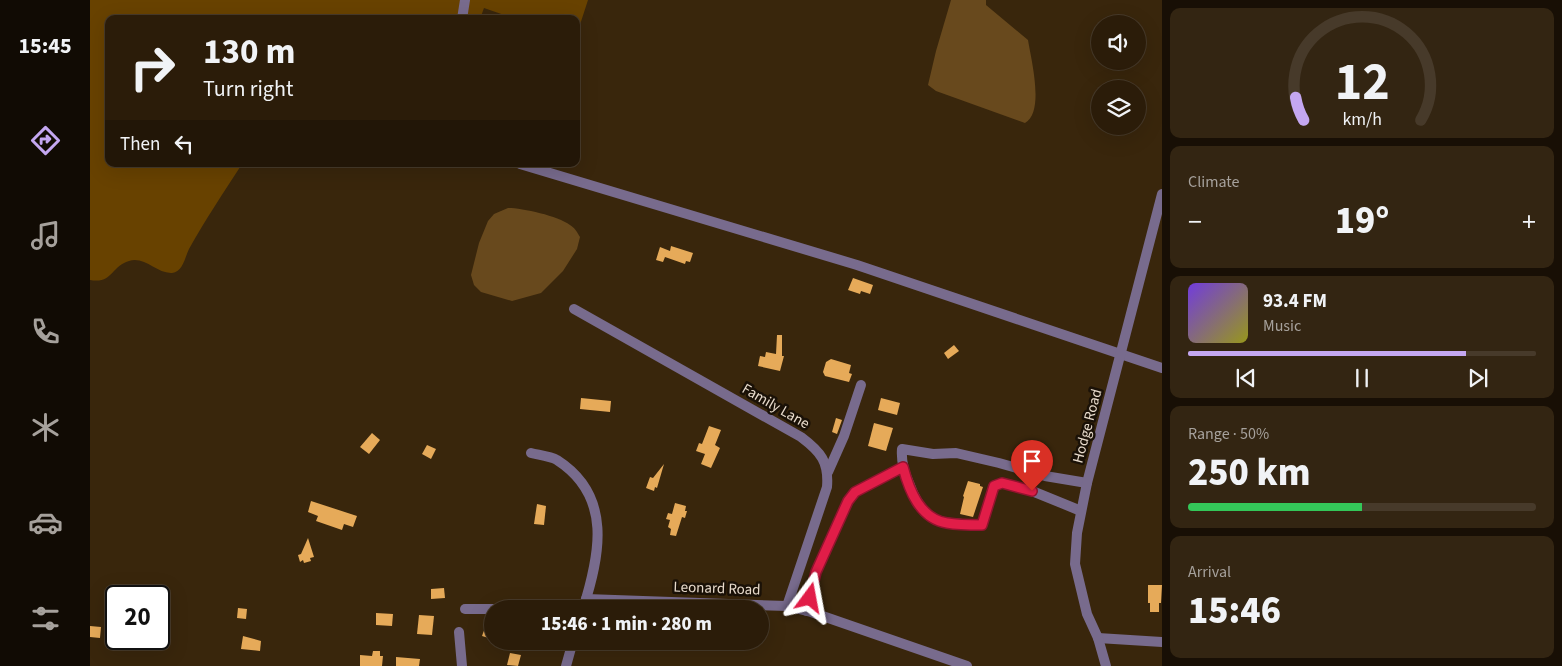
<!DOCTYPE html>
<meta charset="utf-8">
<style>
:root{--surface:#2b1c09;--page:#332512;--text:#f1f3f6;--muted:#a6a19c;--line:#473a2a;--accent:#c4a7f1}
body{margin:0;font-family:"Source Sans 3",sans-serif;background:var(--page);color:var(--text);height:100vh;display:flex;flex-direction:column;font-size:19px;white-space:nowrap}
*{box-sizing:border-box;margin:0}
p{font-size:16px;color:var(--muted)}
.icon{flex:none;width:28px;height:28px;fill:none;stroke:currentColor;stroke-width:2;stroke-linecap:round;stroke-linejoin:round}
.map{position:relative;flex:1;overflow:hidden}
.side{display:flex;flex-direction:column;gap:8px;padding:8px;background:#180f05;width:400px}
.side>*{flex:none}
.banner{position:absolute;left:15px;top:15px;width:475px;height:152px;border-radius:10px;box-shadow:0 5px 20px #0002,0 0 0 1px var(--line);background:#2b1c09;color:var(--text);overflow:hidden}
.tools{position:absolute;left:1001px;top:15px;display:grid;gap:10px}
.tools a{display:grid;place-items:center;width:55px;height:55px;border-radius:50%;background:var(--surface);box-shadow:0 5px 20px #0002,0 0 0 1px var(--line);font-size:25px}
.speed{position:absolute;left:15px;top:585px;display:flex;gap:10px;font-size:25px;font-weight:700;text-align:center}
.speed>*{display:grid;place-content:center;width:65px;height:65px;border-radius:50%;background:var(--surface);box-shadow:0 5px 20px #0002,0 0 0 1px var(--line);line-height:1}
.speed .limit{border:2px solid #111;border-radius:8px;background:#fff;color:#111}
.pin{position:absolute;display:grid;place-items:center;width:42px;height:42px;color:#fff;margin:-51px -21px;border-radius:50% 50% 50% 0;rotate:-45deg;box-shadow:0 0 5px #0007}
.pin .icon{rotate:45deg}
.me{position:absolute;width:55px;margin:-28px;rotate:13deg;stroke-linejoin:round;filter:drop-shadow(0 0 4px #0008)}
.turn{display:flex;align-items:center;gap:18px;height:105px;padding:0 15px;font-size:22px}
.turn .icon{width:65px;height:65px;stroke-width:2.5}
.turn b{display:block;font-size:35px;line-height:42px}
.then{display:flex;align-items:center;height:48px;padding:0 15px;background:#0003;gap:10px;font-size:19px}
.big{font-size:38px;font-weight:800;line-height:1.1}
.side .tile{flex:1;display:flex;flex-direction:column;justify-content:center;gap:8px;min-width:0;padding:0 18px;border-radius:10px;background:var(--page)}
.side .dial{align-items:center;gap:0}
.dial svg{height:130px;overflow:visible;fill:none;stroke:var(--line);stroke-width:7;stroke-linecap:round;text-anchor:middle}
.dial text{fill:var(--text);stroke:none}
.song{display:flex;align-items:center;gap:15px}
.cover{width:60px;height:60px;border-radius:8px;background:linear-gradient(135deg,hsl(260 70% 55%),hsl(60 70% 35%))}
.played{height:5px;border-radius:2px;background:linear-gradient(90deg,var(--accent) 80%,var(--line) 80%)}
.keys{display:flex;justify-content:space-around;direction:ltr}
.heat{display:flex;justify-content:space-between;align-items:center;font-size:28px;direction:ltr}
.charge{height:8px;border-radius:4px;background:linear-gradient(90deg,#34c759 50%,var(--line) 0)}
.trip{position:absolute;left:394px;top:600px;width:285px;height:50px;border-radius:25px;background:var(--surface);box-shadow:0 5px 20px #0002,0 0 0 1px var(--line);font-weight:800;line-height:50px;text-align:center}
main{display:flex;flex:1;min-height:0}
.dock{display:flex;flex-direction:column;width:90px;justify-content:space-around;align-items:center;background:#110b04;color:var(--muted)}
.dock .icon{width:35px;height:35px}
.dock .on{color:var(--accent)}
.dock b{font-size:22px;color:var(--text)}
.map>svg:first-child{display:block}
.green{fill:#684200}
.water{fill:#68491d}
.building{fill:#e6aa59}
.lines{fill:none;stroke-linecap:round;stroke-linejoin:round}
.minor{stroke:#786b8d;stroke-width:10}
.route-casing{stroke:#92132f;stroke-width:12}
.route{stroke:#e11d48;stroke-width:9}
.labels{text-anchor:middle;stroke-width:5;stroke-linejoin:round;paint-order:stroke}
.street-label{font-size:15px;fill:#e8dbcc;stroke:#1a1107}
</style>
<main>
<nav class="dock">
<b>15:45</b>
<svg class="icon on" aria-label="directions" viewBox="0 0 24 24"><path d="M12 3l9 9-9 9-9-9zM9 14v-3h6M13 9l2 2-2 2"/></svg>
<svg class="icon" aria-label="music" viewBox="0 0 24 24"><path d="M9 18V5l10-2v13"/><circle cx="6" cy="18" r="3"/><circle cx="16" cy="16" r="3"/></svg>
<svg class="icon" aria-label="phone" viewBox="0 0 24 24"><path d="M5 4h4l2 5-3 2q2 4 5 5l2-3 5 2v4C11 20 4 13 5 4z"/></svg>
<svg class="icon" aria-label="climate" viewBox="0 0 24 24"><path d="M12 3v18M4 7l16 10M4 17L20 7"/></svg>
<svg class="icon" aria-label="car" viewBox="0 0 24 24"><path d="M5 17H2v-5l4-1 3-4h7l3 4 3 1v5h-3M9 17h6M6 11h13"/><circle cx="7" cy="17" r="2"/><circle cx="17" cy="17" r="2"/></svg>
<svg class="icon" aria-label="filters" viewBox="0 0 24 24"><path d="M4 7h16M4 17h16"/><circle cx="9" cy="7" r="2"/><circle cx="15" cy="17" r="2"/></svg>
</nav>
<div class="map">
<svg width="1072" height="666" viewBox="0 0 1072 666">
<rect width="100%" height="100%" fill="#39260c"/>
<!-- green -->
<path class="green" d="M0 0H498L486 37V19H426L394 8 390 19H19V164H152C134 192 115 220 99 249 95 257 93 272 82 273 67 274 55 256 39 261 21 266 23 284 0 280Z"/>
<!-- water -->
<g class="water">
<path d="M861 0H896V5L938 40C941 59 955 112 935 123L846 91 838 85 846 51Z"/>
<path d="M418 208C433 208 468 216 480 225 485 228 487 232 490 237L487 249 473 271 451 293 422 301 391 292 384 285 381 275 389 243 398 221 404 214Z"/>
</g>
<!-- building -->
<g class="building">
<polygon points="581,246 603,253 600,262 596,261 595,264 575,257 573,262 566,260 570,247 580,251"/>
<polygon points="763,278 783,285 780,294 771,291 770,294 758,290"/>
<polygon points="687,335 692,335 692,356 694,356 690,371 668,366 670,356 675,357 676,352 686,354"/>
<polygon points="864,345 869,351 858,359 854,353"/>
<polygon points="741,359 761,365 759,373 762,374 759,382 735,376 733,372 736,362"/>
<polygon points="491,398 521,401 520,412 490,409"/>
<polygon points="791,398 810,403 807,415 788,410"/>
<polygon points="746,418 752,420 747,434 742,432"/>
<polygon points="784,423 803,428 796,451 778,446"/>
<polygon points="619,426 631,430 625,445 630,448 621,468 611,464 615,454 606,451 609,443 612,444"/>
<polygon points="282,433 290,440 279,454 270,447"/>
<polygon points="337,445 346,449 341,459 332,454"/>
<polygon points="574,464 567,488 565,487 564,491 556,488 560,477 563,478"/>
<polygon points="878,481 890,484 890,486 893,487 883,517 870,514 874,497 873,496"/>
<polygon points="221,501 267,516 263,527 254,524 252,530 226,521 228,516 218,512"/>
<polygon points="585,503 596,506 595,511 597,511 595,518 592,517 586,536 580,535 581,529 578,527 580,520 576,519 578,513 582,514"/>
<polygon points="447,504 456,506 454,525 444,524"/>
<polygon points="218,538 224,557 220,558 221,561 214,563 213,560 210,562 208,555 211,554"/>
<polygon points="1058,585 1072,585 1071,603 1069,603 1069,612 1060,612 1060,603 1058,603"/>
<polygon points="354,588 355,598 341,599 341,589"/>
<polygon points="148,608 157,609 156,619 147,618"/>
<polygon points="286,613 303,614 302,626 286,625"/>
<polygon points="329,615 344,616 342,635 327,634"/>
<polygon points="397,622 402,623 402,639 392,636"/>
<polygon points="0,626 11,627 10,638 0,637"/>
<polygon points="153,636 171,641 170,651 151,649"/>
<polygon points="283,651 290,651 290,656 293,656 292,666 270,666 270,655 282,656"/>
<polygon points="420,653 431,655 428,666 417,665"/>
<polygon points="306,657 330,659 329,666 306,666"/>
</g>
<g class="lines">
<!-- minor -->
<g class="minor">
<polyline points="372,19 375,0"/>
<polyline points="430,164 767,265 1072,368"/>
<path d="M484 309 711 437C731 452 739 462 737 487L697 606"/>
<path d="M441 453C449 455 460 456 467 460 523 496 510 555 493 609"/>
<polyline points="738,472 754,436 771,385"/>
<path d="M991 511 942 491 912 483 904 486 892 525C852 523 834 526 819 483 814 472 811 461 812 449L843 454 866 453 909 463 955 476 997 483"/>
<polyline points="496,599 697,606 721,612 877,666"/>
<polyline points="375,609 402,609"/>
<polyline points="404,609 494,606"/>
<polyline points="717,611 726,572 758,501 765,492 813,467"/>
<polyline points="369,632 372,666"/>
<polyline points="1008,638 1072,642"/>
<polyline points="476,666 483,641"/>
<polyline points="1016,666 1008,638 997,614 985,564 987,533 997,483 1072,194"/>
</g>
</g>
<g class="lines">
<!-- route casing -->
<g class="route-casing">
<path id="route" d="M720 598 726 572 758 501 765 492 813 467C819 490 830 519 857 523 868 525 881 525 892 525L904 486 912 483 942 491"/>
</g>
<!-- route -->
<use href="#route" class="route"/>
</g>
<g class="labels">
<!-- street labels -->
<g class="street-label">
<text transform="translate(686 406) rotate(30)" y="5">Family Lane</text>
<text transform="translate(997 426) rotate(-75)" y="5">Hodge Road</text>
<text transform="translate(627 588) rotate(2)" y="5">Leonard Road</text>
</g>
</g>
</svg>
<div class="tools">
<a><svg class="icon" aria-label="sound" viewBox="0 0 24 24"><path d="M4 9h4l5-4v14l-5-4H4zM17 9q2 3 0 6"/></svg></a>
<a><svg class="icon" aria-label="layers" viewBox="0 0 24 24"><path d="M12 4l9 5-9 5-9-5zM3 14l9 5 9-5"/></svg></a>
</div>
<div class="speed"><div class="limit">20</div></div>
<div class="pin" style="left:942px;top:491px;background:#d93025"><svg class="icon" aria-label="arrive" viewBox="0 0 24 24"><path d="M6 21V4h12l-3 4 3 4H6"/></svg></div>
<svg class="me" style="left:720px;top:598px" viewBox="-20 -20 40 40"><path d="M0-17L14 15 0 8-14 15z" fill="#e11d48" stroke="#fff" stroke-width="4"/></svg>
<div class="trip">15:46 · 1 min · 280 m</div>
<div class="banner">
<div class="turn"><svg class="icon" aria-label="right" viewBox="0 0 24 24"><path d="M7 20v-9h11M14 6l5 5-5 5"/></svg><div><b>130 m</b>Turn right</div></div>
<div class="then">Then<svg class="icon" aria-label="left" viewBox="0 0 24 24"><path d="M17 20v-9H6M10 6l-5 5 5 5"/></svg></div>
</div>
</div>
<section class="side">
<div class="tile dial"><svg viewBox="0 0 100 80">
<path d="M14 69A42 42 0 1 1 86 69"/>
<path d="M14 69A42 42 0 0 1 9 55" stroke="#c4a7f1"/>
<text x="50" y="56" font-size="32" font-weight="700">12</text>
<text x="50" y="72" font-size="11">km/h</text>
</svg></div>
<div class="tile"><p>Climate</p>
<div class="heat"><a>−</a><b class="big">19°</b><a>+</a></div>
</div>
<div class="tile">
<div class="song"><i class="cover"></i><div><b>93.4 FM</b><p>Music</p></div></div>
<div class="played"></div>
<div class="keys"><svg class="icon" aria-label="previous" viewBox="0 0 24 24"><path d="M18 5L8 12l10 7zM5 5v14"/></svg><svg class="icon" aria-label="pause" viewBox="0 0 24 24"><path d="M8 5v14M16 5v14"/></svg><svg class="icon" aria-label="next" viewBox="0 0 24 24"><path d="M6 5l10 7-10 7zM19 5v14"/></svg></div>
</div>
<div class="tile"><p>Range · 50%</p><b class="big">250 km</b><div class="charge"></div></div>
<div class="tile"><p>Arrival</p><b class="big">15:46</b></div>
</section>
</main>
